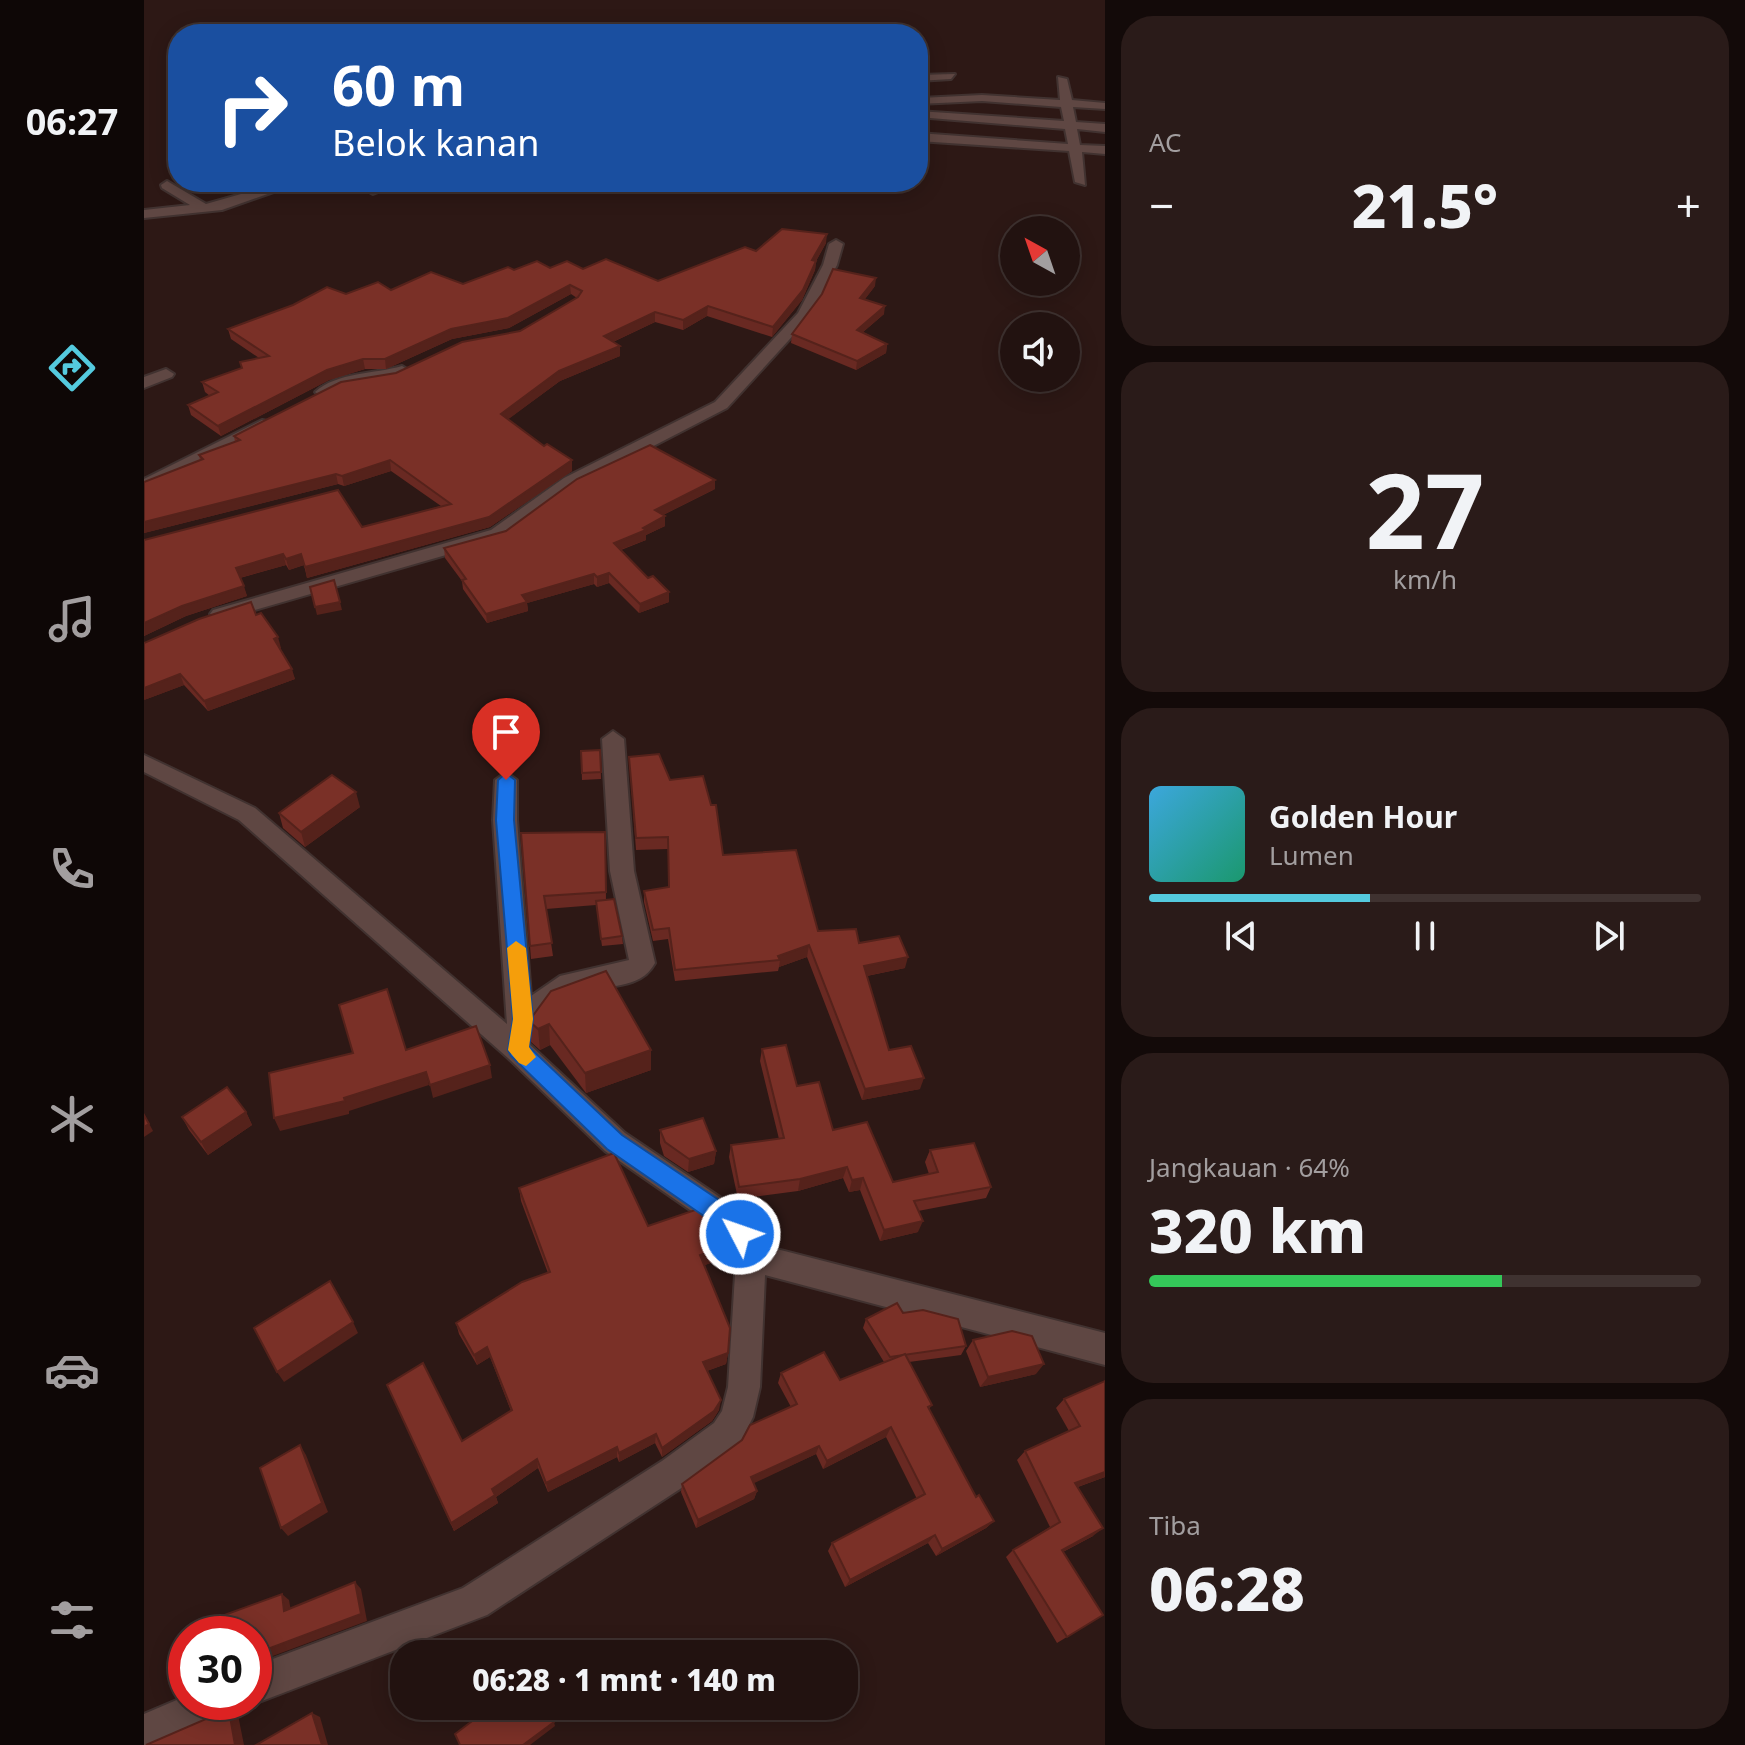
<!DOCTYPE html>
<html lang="id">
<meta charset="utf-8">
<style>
:root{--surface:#221210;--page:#2a1b19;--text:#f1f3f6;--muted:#a29e9f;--line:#3f3230;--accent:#54cade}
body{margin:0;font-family:"Noto Sans",sans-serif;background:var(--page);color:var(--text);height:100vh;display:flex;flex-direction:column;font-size:30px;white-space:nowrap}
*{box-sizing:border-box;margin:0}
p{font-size:26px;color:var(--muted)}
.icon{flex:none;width:44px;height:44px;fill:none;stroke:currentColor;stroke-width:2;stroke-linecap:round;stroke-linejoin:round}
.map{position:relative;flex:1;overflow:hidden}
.side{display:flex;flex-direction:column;gap:16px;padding:16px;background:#130a09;width:640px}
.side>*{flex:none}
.hud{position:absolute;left:24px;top:24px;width:760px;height:168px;border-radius:32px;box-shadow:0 4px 20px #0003,0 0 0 2px var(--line);background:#1a4fa0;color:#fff;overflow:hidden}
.needle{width:52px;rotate:320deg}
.buttons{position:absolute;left:856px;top:216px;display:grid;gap:16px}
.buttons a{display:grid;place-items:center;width:80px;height:80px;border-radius:50%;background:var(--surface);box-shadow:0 4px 20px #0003,0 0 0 2px var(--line);font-size:40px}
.speed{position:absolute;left:24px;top:1616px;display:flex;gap:16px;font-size:40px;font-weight:700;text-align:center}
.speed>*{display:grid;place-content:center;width:104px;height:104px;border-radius:50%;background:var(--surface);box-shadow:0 4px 20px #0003,0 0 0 2px var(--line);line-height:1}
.speed .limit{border:12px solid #d22;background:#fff;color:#111}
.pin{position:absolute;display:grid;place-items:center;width:68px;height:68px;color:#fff;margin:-82px -34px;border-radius:50% 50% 50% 0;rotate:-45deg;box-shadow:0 0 8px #0007}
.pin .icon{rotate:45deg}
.me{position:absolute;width:88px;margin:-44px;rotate:311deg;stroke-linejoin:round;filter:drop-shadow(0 0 6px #0008)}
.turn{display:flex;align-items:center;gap:28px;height:168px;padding:0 32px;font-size:36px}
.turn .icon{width:104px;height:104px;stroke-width:2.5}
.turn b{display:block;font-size:56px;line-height:68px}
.big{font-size:60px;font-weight:800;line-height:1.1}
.side .card{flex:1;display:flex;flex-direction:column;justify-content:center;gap:12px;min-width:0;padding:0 28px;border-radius:32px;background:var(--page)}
.side .dial{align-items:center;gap:0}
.dial b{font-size:104px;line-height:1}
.song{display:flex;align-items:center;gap:24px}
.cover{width:96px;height:96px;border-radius:12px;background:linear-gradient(135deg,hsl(200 70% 55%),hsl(160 70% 35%))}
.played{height:8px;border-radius:4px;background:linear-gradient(90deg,var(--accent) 40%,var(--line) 40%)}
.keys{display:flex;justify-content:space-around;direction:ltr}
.heat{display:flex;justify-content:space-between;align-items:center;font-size:44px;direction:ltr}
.charge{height:12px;border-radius:6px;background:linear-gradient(90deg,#34c759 64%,var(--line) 0)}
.trip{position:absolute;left:246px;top:1640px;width:468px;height:80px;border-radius:32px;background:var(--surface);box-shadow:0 4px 20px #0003,0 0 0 2px var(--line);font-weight:800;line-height:80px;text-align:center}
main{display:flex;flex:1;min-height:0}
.dock{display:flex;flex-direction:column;width:144px;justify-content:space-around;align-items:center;background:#0e0706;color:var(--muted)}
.dock .icon{width:56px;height:56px}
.dock .on{color:var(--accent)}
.dock b{font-size:36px;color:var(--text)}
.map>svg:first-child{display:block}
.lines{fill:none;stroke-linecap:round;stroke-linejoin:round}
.minor-casing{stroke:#413230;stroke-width:4}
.minor{fill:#5f4743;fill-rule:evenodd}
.wall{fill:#692922}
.shaded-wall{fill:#55221b}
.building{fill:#7a3027;stroke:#55221b;stroke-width:2}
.route{fill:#1a73e8;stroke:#114b97;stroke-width:2}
.slow{fill:#f59e0b}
</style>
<main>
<nav class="dock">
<b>06:27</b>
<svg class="icon on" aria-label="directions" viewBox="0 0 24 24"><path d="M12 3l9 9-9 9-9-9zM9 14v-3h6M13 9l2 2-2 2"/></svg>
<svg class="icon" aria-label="music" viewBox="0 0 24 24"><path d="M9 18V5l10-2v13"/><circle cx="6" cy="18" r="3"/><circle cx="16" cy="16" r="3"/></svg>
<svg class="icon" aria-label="phone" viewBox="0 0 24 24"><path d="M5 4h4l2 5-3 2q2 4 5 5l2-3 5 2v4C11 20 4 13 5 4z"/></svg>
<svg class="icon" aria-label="climate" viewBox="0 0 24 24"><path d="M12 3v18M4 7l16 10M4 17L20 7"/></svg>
<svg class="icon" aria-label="car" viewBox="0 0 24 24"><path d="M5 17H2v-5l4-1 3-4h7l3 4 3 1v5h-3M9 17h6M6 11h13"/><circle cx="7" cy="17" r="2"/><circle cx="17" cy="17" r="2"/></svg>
<svg class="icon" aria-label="filters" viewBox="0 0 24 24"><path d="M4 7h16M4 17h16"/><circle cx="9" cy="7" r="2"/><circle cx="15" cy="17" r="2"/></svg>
</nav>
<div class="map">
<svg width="961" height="1745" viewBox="0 0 961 1745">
<rect width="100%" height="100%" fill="#2d1815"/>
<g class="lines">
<!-- minor casing -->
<g class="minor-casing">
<g id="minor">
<polygon points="811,74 807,79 774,81 774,75"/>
<polygon points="914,77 923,79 928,100 961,103 961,109 929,107 932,122 961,124 961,132 933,129 936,145 961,146 961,154 938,152 941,185 931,182 925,151 774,141 774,133 924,144 921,129 774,117 774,111 920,121 917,107 838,101 774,104 776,98 838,95 916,100"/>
<polygon points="23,181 62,204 139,182 158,182 78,210 0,218 0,210 46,205 18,188 17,185"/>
<polygon points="207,182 230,186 260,182 229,194"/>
<polygon points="692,240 699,244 693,265 665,318 583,408 432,486 361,538 76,620 66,614 69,610 347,530 420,478 571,402 654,313 679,265 685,244"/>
<path d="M258 366 266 371 252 380 214 384 179 397 171 392C193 372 231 374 258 366Z"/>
<polygon points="22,369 30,374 28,377 0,388 0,377"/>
<polygon points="118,420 124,421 124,429 0,491 0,479"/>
<path d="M469 731 480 739 490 871 511 963C496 991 461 984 435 992 412 999 396 1020 386 1039L382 1041 481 1133 595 1210 617 1245 961 1333V1365L621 1275 616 1387 609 1417 594 1447 542 1485 343 1615 110 1704 106 1702H110V1666L319 1588 518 1461 570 1423 578 1411 584 1387 592 1259 575 1230 461 1151 364 1058 95 820 0 772V755L111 808 363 1024 349 820 351 780 362 772 373 780V820L387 996 416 976 485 960 466 871 458 739Z"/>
<polygon points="42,1696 42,1702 90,1702 84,1715 17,1745 0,1745 0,1714"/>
</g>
</g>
<!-- minor -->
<use href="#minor" class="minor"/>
</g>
<!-- wall -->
<g class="wall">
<polygon points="682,243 672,261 671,270 658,300 628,337 563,316 539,330 511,322 469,342 476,356 416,381 364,419 400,446 428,460 428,471 346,527 163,578 160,565 145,570 142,565 96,578 103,596 42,616 0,636 0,540 218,527 297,506 247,471 200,486 194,484 0,533 0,482 56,460 55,455 91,442 90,436 252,373 376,331 433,298 427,294 365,328 308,339 242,369 221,369 185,380 77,436 47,415 44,405 66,396 61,392 58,382 97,368 115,358 87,339 84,329 202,294 319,284 370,270 406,268 439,269 514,281 612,251"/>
<polygon points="731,286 720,300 740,314 719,332 743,344 742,353 712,370 647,343 648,334"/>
<polygon points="571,489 519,515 521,516 521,526 502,535 502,540 477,550 504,578 525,592 525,602 495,613 465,583 453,587 450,584 383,603 384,611 343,623 319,589 318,581 301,558 300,548"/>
<polygon points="112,615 137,648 136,648 151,679 64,711 40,685 0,700"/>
<polygon points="456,750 457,779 438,780 437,751"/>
<polygon points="485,757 526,780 579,855 674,931 715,943 761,968 723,976 745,1050 776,1089 718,1100 663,957 635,967 634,971 531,981 524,939 509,941 500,902 500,891 525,888 524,849 492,850"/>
<polygon points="216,807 161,847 139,828 135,813"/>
<polygon points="461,832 462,900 478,936 479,944 458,946 452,905 402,909 409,956 387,959 377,833"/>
<polygon points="407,991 507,1050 507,1070 442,1093 406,1045 396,1050 387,1042 385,1021"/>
<polygon points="618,1049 653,1086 689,1130 749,1182 785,1174 781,1162 786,1150 847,1187 842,1198 774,1211 774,1232 736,1241 716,1190 705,1192 699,1178 654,1191 594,1199 585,1157 587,1145 635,1139 616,1061"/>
<polygon points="102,1112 108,1125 64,1155 45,1130 38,1117"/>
<polygon points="516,1130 572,1151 570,1164 544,1172 520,1156 516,1143"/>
<polygon points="375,1188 577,1248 575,1260 561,1265 584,1353 582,1364 563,1371 575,1410 568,1421 518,1457 511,1443 475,1462 473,1457 404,1492 394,1468 352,1497 354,1503 310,1531 243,1385 318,1441 367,1411 346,1357 333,1365 315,1334 312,1323 404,1273 377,1201"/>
<polygon points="759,1313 822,1346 817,1355 765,1362 788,1405 785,1409 832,1497 850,1521 842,1528 792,1556 784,1543 701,1587 684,1551 688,1543 773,1499 742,1437 679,1469 672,1454 609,1483 613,1491 610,1499 552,1528 537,1492 538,1484 647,1407 634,1383 637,1373 696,1380 740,1362 719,1328 722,1319"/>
<polygon points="829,1340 892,1374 836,1387 822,1351"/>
<polygon points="961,1381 961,1477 934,1487 949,1536 919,1552 959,1615 913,1643 862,1557 869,1550 906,1527 873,1460 881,1451 925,1431 912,1408 920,1399"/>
</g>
<!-- shaded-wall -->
<g class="shaded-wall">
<polygon points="683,234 682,243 672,261 671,270 658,300 628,337 629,327"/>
<polygon points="732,278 731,286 715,307 716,298"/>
<polygon points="426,285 427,294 365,328 308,339 242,369 241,359 307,329"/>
<polygon points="564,306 563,316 539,330 539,320"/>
<polygon points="741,306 740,314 712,338 713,330"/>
<polygon points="511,312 511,322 460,346 460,336"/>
<polygon points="743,344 742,353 712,370 713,361"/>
<polygon points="476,346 476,356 416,381 358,424 357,414 415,371"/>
<polygon points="219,359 221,369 185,380 77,436 74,426 183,370"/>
<polygon points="246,460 247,471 200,486 198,476"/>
<polygon points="428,460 428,471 346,527 163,578 161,567"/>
<polygon points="192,474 194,484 0,533 0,522"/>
<polygon points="571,480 571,489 511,519 511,510"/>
<polygon points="521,516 521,526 502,535 502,540 470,552 470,543"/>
<polygon points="139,554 142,565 95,578 92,568"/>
<polygon points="157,554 160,565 145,570 142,559"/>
<polygon points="465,573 465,583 453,587 453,577"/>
<polygon points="450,574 450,584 383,603 384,611 343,623 342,614 378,595"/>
<polygon points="100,586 103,596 42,616 0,636 0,623 38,606"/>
<polygon points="525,592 525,602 495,613 496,604"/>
<polygon points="196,602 198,610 173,615 171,607"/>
<polygon points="134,637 137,648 133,649 130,639"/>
<polygon points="148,669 151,679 64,711 60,701"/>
<polygon points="36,674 40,685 0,700 0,688"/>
<polygon points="212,792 216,807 161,847 157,832"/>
<polygon points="665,945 663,957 635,967 636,960 634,956"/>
<polygon points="764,957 761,968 717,977 720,966"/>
<polygon points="405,1024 406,1045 396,1050 394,1029"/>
<polygon points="507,1050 507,1070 442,1093 441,1073"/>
<polygon points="346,1065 348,1078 289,1098 286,1085"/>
<polygon points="282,1072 285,1085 205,1111 205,1114 136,1131 130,1118 200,1098"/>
<polygon points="780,1078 776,1089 718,1100 721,1089"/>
<polygon points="102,1112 108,1125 64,1155 57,1142"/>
<polygon points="0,1114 9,1131 0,1137"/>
<polygon points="572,1151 570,1164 544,1172 545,1159"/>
<polygon points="703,1167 699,1178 654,1191 656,1179"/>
<polygon points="719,1178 716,1190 705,1192 708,1180"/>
<polygon points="779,1221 774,1232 736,1241 740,1230"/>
<polygon points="577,1248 575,1260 555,1267 556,1255"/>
<polygon points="209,1322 214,1333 140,1382 133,1372"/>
<polygon points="343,1347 346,1357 333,1365 330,1355"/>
<polygon points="584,1353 582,1364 557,1373 559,1362"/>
<polygon points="900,1364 892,1374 836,1387 844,1377"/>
<polygon points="577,1400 575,1410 568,1421 518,1457 518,1448"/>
<polygon points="747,1427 742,1437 679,1469 683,1461"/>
<polygon points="512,1434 511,1443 475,1462 475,1453"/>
<polygon points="156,1445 162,1455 184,1512 144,1536 137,1528"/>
<polygon points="675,1446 672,1454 604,1486 607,1477"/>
<polygon points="473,1447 473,1457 404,1492 402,1483"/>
<polygon points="393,1459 394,1468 352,1497 354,1503 310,1531 307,1523 348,1489"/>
<polygon points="961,1472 961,1477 922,1491 931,1483"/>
<polygon points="613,1491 610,1499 552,1528 554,1520"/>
<polygon points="850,1521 842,1528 792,1556 798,1549"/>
<polygon points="959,1528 949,1536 909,1557 918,1550"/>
<polygon points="791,1535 784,1543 701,1587 706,1580"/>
<polygon points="211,1582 217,1589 223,1621 110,1663 110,1654"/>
<polygon points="138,1594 145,1600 148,1617 140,1611"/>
<polygon points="84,1705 93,1710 100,1745 91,1745"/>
<polygon points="168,1713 176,1717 184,1745 178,1745"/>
<polygon points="410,1722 411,1726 386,1745 379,1745"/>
</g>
<!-- building -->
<g class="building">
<polygon points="638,229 683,234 668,260 672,261 659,290 629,327 564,306 539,320 511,312 460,336 476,346 415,371 357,414 400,446 403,444 428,460 345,517 161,567 157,554 142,559 139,554 92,568 100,586 38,606 0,623 0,540 194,490 218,527 307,504 246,460 198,476 192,474 0,522 0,482 59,459 55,455 96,440 90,436 197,382 252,373 318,342 376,331 434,297 438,291 426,285 364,318 307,329 241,359 219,359 183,370 74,426 44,405 74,392 58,382 98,368 96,362 125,356 84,329 149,305 183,287 202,294 234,282 247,290 287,272 319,284 364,267 370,270 393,261 406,268 423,261 439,269 462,259 514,281 601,247 612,251"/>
<polygon points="689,269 732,278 716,298 741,306 713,330 743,344 713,361 648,334 678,294"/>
<polygon points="506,445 571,480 511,510 521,516 499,528 502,530 470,543 504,578 509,576 525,592 496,604 465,573 453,577 450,574 378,595 383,602 342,614 318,580 322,579 300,548 362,531 433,479"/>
<polygon points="190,580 196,602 171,607 166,587"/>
<polygon points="107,602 112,615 117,613 134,637 130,639 148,669 60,701 36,674 0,688 0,643 55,619"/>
<polygon points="456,750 457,772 438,773 437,751"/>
<polygon points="515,754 526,780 559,776 567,805 572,805 579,855 652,850 674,931 712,929 715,943 755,936 764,957 720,966 745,1050 767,1046 780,1078 721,1089 665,945 634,956 636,960 531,970 525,928 509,930 500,891 525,887 524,837 492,838 485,757"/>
<polygon points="188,775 212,792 157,832 135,813"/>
<polygon points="461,832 462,892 400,896 408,943 386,946 377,833"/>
<polygon points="470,899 478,936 457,939 452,901"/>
<polygon points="462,971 507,1050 441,1073 405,1024 394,1029 385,1021 407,991"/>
<polygon points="243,989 262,1050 332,1026 346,1065 286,1085 282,1072 200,1098 201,1101 130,1118 125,1073 209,1053 195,1005"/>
<polygon points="642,1045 653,1086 675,1082 689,1130 723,1122 749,1182 794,1172 786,1150 830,1143 847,1187 770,1201 779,1221 740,1230 719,1178 708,1180 703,1167 656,1179 595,1187 587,1145 640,1138 618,1049"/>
<polygon points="83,1087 102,1112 57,1142 38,1117"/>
<polygon points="0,1115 5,1124 0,1127"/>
<polygon points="559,1118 572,1151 545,1159 521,1142 516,1130"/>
<polygon points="470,1153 504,1226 557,1208 562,1211 577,1248 556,1255 586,1328 584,1353 559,1362 577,1400 570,1411 518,1448 512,1434 475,1453 473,1447 402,1483 393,1459 348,1489 351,1495 307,1523 243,1385 279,1363 318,1441 368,1410 343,1347 330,1355 312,1323 378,1282 406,1272 375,1188"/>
<polygon points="186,1281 209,1322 133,1372 110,1328"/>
<polygon points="753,1303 759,1313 779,1310 814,1319 822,1346 746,1357 722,1319"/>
<polygon points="868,1331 888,1336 900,1364 844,1377 829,1340"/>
<polygon points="680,1352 696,1380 761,1354 788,1405 784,1407 832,1497 835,1495 850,1521 798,1549 791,1535 706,1580 688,1543 781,1494 747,1427 683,1461 675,1446 607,1477 613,1491 554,1520 538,1484 598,1440 606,1425 653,1404 637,1373"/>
<polygon points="961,1381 961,1472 931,1483 959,1528 918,1550 959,1615 923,1637 869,1550 916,1522 881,1451 936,1426 920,1399"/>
<polygon points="156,1445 178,1503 137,1528 116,1468"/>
<polygon points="211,1582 217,1614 110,1654 110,1634 65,1634 64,1621 138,1594 140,1611"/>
<polygon points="84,1705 91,1745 2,1745 76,1713"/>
<polygon points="348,1706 402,1706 410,1722 379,1745 316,1745 311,1734"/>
<polygon points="168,1713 178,1745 112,1745"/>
</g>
<!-- route -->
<polygon class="route" points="362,773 371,780 370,820 389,1019 385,1047 478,1135 593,1212 608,1234 604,1241 596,1244 588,1241 577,1228 463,1149 367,1056 364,1050 369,1019 352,820 354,780"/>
<!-- slow -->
<polygon class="slow" points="372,941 382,948 389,1019 385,1047 392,1057 382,1066 375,1063 364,1050 369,1019 363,948"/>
</svg>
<div class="buttons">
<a><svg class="needle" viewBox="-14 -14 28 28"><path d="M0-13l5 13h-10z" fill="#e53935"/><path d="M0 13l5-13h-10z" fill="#a29e9f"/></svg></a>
<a><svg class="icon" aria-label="sound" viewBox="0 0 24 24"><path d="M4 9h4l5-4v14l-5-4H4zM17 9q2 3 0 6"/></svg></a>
</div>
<div class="speed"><div class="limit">30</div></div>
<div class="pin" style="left:362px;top:780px;background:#d93025"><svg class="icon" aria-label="arrive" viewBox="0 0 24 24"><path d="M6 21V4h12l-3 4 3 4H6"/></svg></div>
<svg class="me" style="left:596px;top:1234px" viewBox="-20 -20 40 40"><circle r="17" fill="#1a73e8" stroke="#fff" stroke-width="3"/><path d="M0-11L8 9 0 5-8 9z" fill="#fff"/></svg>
<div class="trip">06:28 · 1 mnt · 140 m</div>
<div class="hud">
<div class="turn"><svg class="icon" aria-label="right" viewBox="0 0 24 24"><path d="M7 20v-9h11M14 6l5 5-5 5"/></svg><div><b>60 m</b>Belok kanan</div></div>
</div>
</div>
<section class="side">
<div class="card"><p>AC</p>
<div class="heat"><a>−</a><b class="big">21.5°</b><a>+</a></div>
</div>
<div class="card dial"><b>27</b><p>km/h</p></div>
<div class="card">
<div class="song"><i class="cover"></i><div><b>Golden Hour</b><p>Lumen</p></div></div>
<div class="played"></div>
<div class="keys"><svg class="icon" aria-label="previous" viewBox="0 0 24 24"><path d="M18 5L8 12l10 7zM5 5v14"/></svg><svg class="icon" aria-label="pause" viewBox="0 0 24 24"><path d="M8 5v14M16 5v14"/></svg><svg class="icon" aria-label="next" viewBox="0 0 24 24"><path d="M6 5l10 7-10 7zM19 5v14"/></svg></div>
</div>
<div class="card"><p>Jangkauan · 64%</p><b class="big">320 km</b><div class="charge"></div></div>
<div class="card"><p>Tiba</p><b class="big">06:28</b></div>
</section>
</main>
